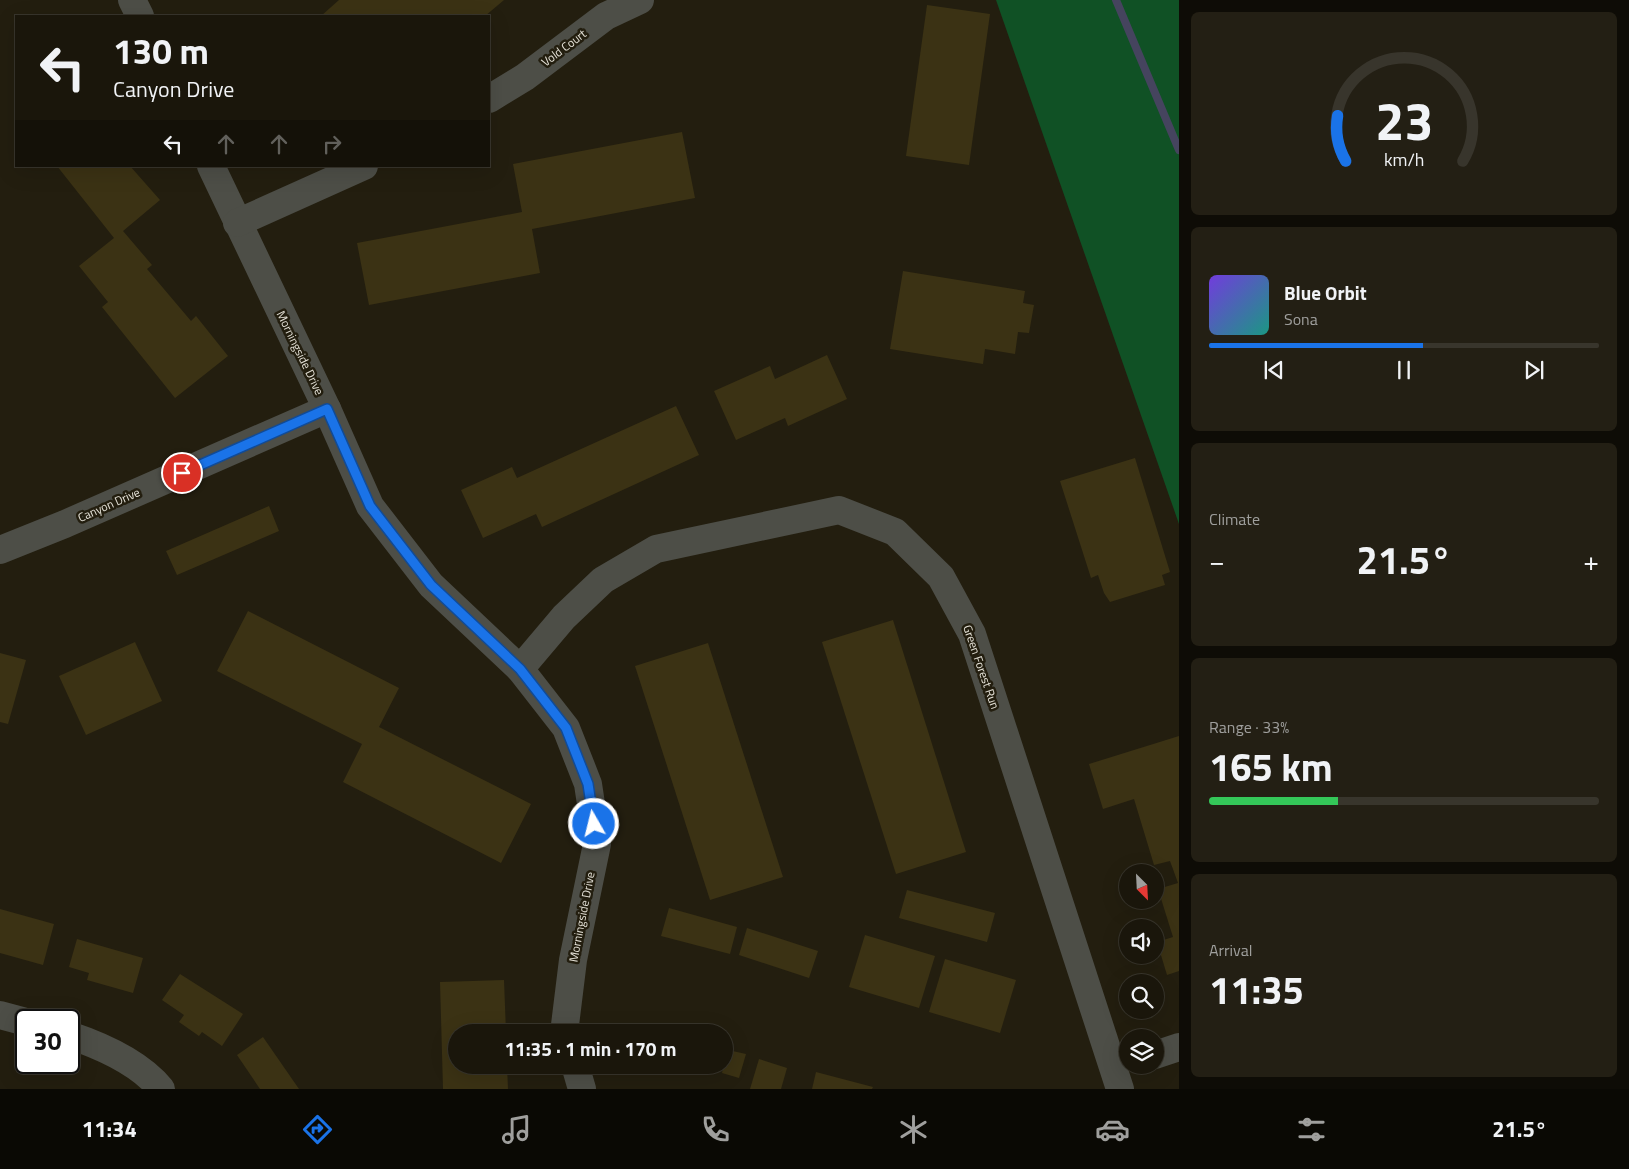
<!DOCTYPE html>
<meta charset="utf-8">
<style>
:root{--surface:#1a160b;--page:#231f14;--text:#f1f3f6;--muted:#9f9f9d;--line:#38352c;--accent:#1a73e8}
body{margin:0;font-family:"Titillium Web",sans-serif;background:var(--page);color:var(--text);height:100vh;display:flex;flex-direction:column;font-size:19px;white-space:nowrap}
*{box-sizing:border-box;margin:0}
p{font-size:16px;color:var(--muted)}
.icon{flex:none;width:28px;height:28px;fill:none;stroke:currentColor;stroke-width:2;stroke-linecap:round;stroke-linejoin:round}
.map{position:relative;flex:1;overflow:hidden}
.panel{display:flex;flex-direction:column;gap:12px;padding:12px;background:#0e0c06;width:450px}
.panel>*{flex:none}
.banner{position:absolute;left:15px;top:15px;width:475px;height:152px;border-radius:0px;box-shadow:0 5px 20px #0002,0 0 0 1px var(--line);background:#1a160b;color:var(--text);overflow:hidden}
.needle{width:32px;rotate:156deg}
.buttons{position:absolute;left:1119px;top:864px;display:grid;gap:10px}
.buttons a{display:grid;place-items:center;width:45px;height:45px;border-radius:50%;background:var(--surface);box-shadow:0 5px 20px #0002,0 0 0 1px var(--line);font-size:25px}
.speed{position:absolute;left:15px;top:1009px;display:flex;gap:10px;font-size:25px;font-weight:700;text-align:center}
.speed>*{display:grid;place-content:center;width:65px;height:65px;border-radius:50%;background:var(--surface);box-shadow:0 5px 20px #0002,0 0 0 1px var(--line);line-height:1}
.speed .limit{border:2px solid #111;border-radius:8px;background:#fff;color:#111}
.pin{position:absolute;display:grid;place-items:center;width:42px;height:42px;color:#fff;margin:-21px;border:2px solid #fff;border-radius:50%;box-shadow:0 1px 5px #0007}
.me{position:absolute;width:55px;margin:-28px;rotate:352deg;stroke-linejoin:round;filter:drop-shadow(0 0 4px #0008)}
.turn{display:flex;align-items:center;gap:18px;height:105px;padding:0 15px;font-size:22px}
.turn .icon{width:65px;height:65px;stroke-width:2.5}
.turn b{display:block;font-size:35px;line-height:42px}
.lanes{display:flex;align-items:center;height:48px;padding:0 15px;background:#0003;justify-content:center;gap:25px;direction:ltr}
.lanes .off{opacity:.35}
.big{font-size:38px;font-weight:700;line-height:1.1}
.panel .widget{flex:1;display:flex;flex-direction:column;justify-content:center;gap:8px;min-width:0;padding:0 18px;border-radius:8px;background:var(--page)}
.panel .dial{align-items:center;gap:0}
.dial svg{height:130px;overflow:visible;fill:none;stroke:var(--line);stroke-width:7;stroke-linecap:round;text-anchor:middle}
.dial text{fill:var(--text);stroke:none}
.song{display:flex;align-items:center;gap:15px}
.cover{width:60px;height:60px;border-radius:8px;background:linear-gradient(135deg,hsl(260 70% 55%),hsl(170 70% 35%))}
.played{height:5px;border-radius:2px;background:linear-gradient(90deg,var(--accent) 55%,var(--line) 55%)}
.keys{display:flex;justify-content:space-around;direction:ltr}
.heat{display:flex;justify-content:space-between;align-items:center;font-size:28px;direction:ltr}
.charge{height:8px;border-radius:4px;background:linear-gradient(90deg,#34c759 33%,var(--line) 0)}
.trip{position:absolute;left:448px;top:1024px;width:285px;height:50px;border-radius:25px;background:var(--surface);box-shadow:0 5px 20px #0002,0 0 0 1px var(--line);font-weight:700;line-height:50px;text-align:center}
.tab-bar{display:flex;height:80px;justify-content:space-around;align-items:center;background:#0a0904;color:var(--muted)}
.tab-bar .icon{width:35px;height:35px}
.tab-bar .on{color:var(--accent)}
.tab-bar b{font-size:22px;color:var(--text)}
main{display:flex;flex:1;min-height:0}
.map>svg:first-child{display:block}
.green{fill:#105125}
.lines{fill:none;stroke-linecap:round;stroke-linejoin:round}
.stream{stroke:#45445e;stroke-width:8}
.building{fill:#3b3214}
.minor{stroke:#4d4e47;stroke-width:28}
.route-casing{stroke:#114b97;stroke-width:12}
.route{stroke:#1a73e8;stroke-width:9}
.labels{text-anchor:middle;stroke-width:5;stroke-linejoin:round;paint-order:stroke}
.street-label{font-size:12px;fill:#e5e2d8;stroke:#231e0f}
</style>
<main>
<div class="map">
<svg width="1179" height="1089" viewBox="0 0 1179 1089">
<rect width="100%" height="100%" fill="#231e0f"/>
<!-- green -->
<polygon class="green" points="996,0 1179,0 1179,524"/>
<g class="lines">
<!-- stream -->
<polyline class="stream" points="1116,0 1179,150"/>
</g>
<!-- building -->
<g class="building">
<polygon points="339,0 504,0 485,16 321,16"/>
<polygon points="927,5 990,14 969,165 906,156"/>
<polygon points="682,132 695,198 532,229 540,273 369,305 357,243 522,212 513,164"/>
<polygon points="57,166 130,166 160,200 123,231 152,265 147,269 191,321 196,316 228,356 175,398 102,307 108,302 79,266 114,238"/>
<polygon points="903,271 1025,291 1023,303 1034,305 1029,333 1018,332 1015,354 985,349 983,364 890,349"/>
<polygon points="827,355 847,399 788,426 785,418 736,440 714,391 770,366 775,379"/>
<polygon points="676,406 699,455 542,527 536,514 483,538 461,490 512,467 517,478"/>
<polygon points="1135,458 1170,572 1162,575 1165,585 1110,602 1104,593 1098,575 1091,578 1060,481"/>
<polygon points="269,506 279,531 177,575 166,551"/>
<polygon points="248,611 399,688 379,727 531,804 501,863 343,782 362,744 217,671"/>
<polygon points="893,620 966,852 896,874 822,642"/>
<polygon points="135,642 162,701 86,735 59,676"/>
<polygon points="708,643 783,877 710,900 635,666"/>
<polygon points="0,653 26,660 8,724 0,722"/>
<polygon points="1179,736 1179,971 1167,975 1157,942 1173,937 1158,889 1178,883 1170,861 1154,865 1134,799 1103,809 1089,764"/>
<polygon points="907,890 995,913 987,942 899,918"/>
<polygon points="669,908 737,927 730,954 661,936"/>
<polygon points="0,909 54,924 43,965 0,953"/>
<polygon points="747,928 818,951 809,978 739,955"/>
<polygon points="865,935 935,956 919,1008 849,987"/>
<polygon points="77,939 143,958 133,993 87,980 89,973 69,967"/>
<polygon points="945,959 1016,980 1000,1033 929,1012"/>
<polygon points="180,974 243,1014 222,1046 202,1032 199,1036 179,1022 184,1015 162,1000"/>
<polygon points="504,980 506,1032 456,1032 456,1065 507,1065 508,1089 443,1089 440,982"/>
<polygon points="263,1037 299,1089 260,1089 237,1055"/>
<polygon points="728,1050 746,1054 739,1078 722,1073"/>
<polygon points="759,1059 787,1068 781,1089 750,1089"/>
<polygon points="816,1072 873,1087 872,1089 812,1089"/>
</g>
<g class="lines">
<!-- minor -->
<g class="minor">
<polyline points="132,0 140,16"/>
<polyline points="489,99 525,77 606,16 640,0"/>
<polyline points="211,166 327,409 370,506 431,585 520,669 566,728 588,784 597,844 573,960 565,1025 567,1032"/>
<polyline points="237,223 364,166"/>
<polyline points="0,550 65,524 327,409"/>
<polyline points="520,669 564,617 603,580 656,549 839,510 895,532 941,577 972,634 1120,1089"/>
<polyline points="0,1015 26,1022"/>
<path d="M69 1035C102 1046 139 1062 161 1089"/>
<polyline points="1155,1055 1179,1047"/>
<polyline points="575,1065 582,1089"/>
</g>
</g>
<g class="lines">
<!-- route casing -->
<g class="route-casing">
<polyline id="route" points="182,473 327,409 370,506 431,585 520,669 566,728 588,784 594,824"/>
</g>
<!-- route -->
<use href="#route" class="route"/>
</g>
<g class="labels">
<!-- street labels -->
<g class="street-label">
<text transform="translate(564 48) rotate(-37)" y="4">Vold Court</text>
<text transform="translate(300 353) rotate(64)" y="4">Morningside Drive</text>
<text transform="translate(109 505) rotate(-24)" y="4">Canyon Drive</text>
<text transform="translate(981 667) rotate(71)" y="4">Green Forest Run</text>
<text transform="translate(582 917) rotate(-79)" y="4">Morningside Drive</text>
</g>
</g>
</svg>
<div class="buttons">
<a><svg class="needle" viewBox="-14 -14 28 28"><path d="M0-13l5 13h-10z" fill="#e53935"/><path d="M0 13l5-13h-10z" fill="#9f9f9d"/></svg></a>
<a><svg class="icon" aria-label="sound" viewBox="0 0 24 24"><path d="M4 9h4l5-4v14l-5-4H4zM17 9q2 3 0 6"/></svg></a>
<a><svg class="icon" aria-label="search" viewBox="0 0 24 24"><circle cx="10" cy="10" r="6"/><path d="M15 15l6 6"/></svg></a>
<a><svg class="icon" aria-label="layers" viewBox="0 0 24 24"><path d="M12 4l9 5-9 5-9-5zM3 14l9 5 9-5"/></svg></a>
</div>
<div class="speed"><div class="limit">30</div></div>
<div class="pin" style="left:182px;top:473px;background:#d93025"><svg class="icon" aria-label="arrive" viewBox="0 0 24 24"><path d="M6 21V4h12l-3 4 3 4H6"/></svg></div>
<svg class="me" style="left:594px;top:824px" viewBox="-20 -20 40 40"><circle r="17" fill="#1a73e8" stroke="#fff" stroke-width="3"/><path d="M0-11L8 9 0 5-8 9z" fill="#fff"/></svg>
<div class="trip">11:35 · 1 min · 170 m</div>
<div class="banner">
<div class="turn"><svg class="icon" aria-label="left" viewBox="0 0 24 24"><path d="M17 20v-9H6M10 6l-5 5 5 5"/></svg><div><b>130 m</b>Canyon Drive</div></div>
<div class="lanes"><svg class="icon" aria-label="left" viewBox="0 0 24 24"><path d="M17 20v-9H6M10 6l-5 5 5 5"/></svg><svg class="icon off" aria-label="ahead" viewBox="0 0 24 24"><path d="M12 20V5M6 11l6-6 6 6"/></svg><svg class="icon off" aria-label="ahead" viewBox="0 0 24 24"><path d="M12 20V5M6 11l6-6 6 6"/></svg><svg class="icon off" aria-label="right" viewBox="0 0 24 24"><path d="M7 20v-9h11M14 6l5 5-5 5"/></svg></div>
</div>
</div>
<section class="panel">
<div class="widget dial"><svg viewBox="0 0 100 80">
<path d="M14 69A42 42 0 1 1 86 69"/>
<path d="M14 69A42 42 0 0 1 9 41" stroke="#1a73e8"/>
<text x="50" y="56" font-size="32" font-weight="700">23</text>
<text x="50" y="72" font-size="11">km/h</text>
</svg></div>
<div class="widget">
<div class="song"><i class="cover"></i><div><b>Blue Orbit</b><p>Sona</p></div></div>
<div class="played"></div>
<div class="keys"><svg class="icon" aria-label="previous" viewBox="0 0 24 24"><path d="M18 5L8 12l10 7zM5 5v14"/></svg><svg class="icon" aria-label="pause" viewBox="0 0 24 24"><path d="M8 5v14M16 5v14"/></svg><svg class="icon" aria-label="next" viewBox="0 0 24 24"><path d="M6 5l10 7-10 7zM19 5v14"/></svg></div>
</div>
<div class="widget"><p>Climate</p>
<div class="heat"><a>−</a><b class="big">21.5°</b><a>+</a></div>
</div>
<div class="widget"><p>Range · 33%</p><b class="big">165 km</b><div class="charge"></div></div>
<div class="widget"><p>Arrival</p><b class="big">11:35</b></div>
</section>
</main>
<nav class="tab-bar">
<b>11:34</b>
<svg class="icon on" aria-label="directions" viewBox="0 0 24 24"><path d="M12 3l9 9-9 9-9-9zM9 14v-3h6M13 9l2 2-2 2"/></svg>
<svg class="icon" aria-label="music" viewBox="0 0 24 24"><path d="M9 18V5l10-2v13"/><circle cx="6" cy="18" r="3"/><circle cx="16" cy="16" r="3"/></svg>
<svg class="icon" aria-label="phone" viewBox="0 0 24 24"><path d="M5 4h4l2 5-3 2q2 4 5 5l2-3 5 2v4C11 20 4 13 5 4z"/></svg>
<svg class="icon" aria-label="climate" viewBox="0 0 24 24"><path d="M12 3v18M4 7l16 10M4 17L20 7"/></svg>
<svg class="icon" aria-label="car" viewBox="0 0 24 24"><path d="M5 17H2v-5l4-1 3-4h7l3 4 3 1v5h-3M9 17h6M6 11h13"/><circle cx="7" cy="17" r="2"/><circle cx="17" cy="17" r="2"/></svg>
<svg class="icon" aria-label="filters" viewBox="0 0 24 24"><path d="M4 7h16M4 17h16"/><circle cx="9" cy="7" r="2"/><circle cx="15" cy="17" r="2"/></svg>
<b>21.5°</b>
</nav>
